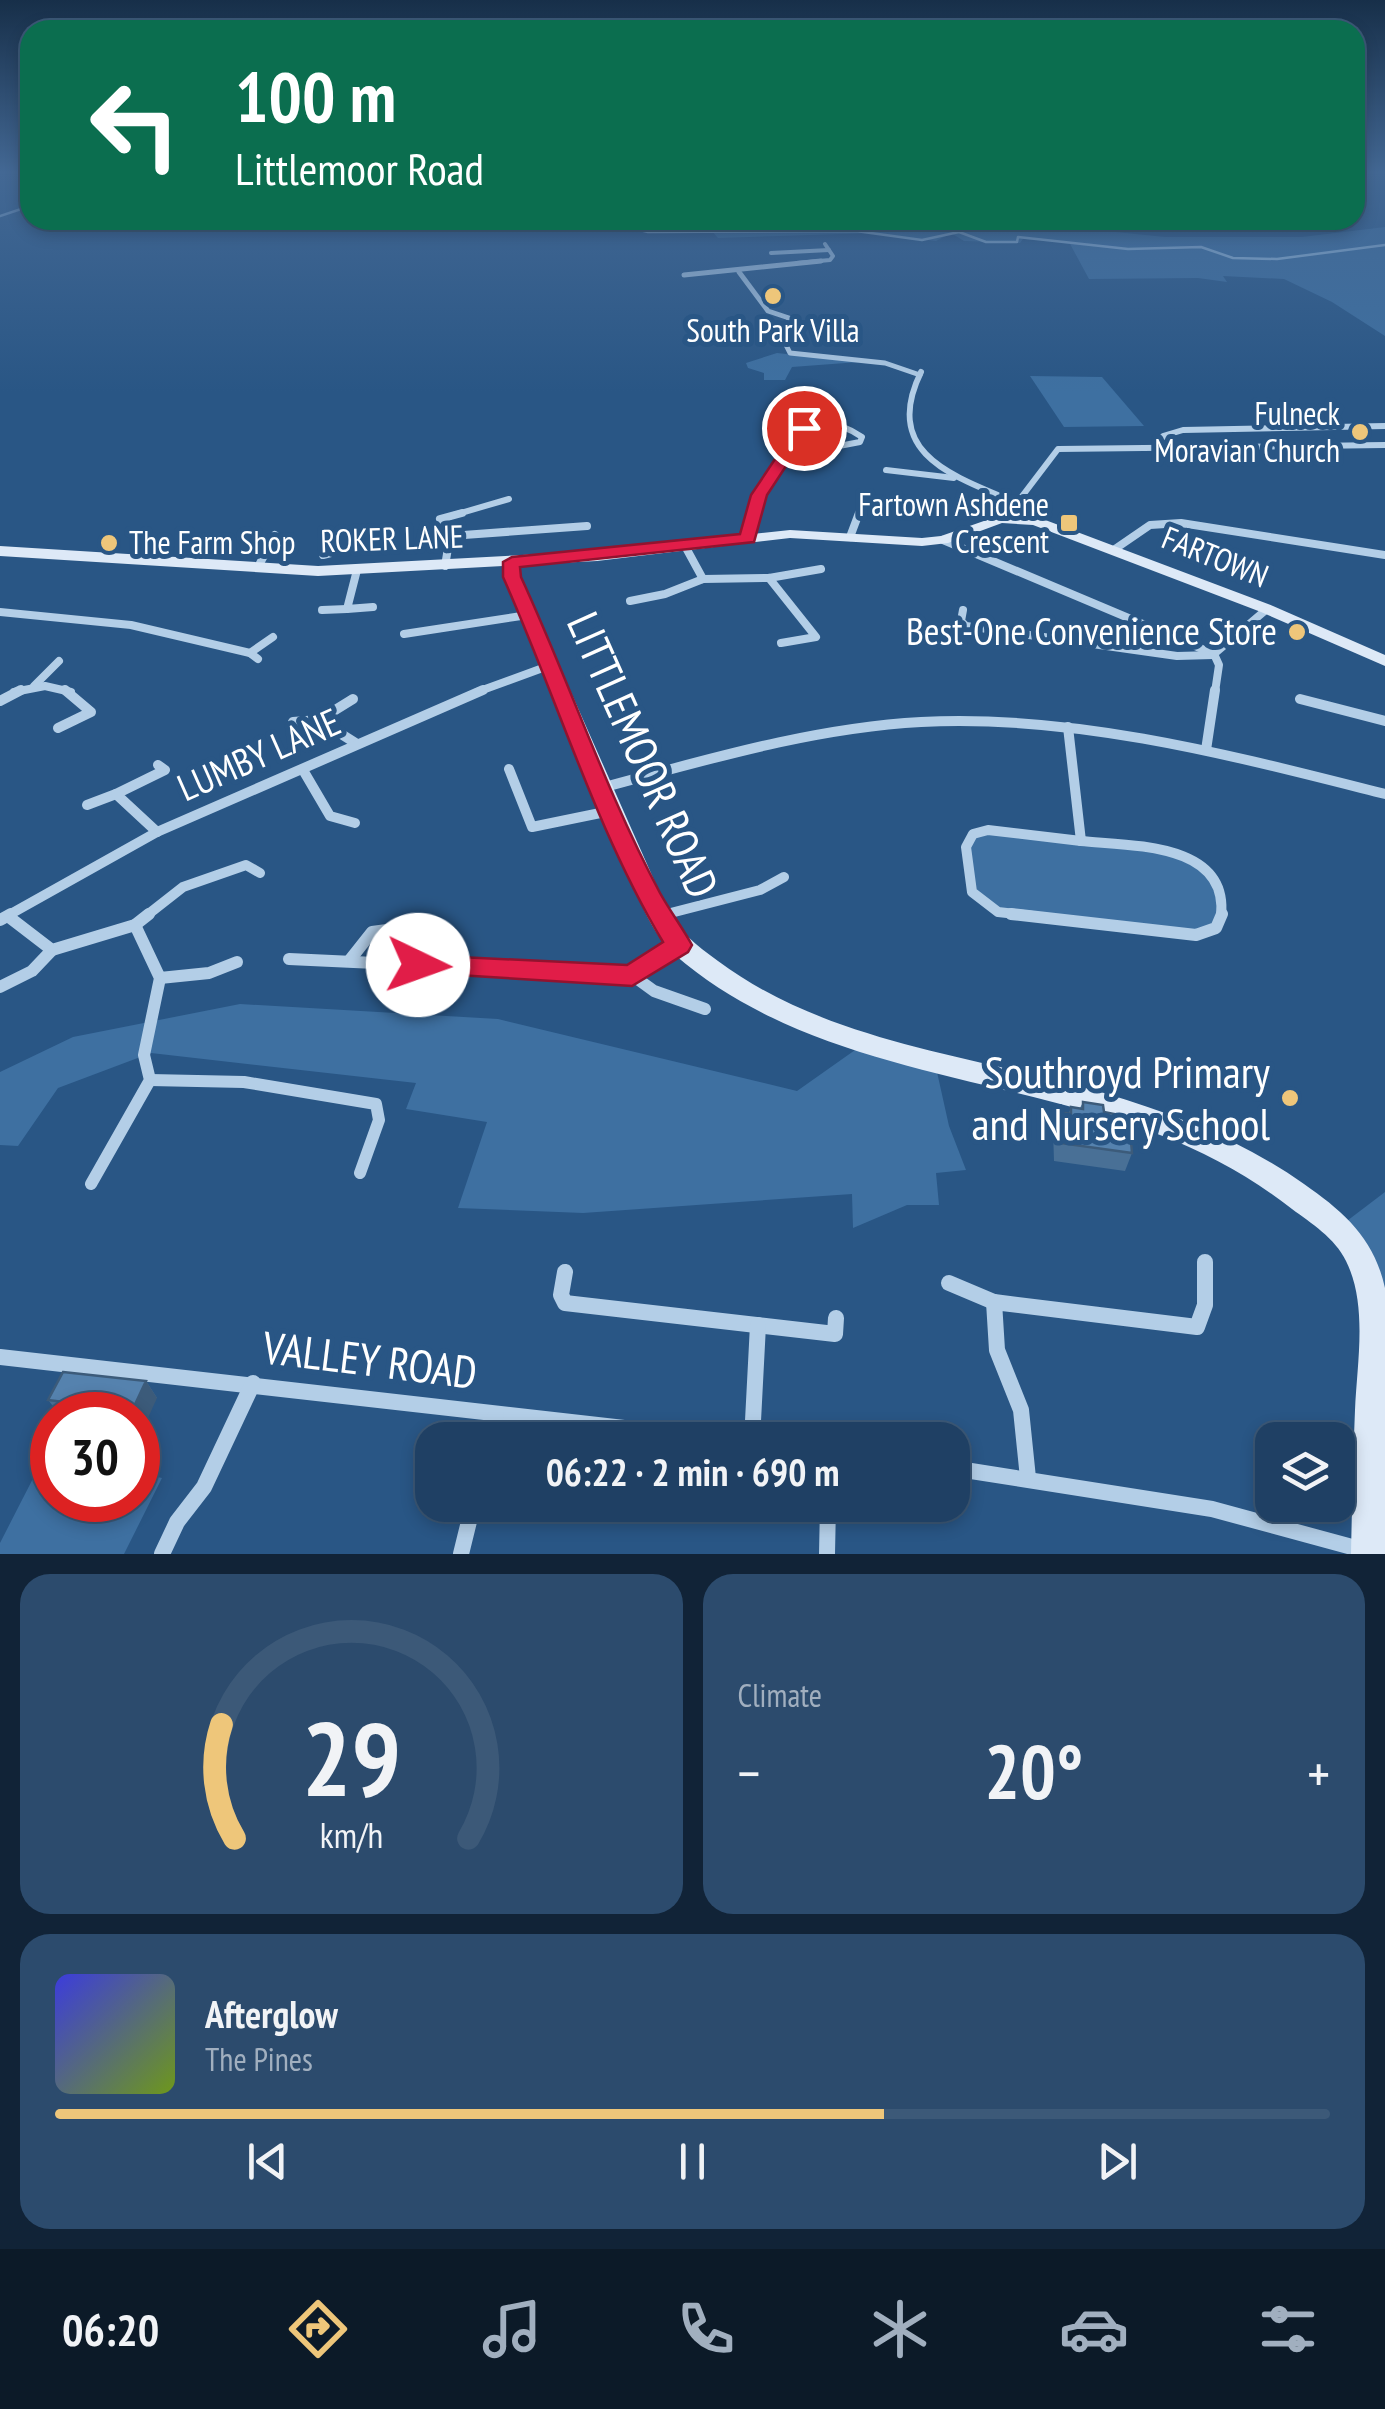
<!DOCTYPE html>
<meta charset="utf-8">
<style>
:root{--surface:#1f4064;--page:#2c4b6d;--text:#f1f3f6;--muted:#a1afbf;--line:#3c5978;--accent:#eec67a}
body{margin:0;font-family:"PT Sans Narrow",sans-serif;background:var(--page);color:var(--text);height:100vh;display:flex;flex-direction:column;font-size:38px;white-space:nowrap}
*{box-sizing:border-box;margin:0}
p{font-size:32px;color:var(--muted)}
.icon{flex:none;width:55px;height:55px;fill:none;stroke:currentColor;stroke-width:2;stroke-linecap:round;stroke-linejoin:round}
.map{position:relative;height:1554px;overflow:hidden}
.side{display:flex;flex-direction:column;gap:20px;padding:20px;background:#112337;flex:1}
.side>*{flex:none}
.banner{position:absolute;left:20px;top:20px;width:1345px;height:210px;border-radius:30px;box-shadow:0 5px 15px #0003,0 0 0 2px var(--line);background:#0b6e4f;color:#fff;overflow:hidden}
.controls{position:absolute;left:1255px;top:1422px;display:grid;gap:20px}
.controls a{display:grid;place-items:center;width:100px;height:100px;border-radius:20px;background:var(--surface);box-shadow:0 5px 15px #0003,0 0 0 2px var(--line);font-size:50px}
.speed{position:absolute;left:30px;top:1392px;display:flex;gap:20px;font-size:50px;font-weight:700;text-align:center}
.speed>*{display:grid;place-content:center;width:130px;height:130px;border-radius:50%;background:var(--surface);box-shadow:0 5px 15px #0003,0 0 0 2px var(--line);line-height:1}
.speed .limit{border:15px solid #d22;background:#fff;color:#111}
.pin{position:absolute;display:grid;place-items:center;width:85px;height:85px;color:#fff;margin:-42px;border:5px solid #fff;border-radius:50%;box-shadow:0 2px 10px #0007}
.me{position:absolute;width:110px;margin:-55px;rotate:93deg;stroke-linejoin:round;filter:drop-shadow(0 0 8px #0008)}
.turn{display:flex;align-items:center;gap:35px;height:210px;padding:0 50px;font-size:45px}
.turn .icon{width:130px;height:130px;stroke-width:2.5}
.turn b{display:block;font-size:70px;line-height:85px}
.big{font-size:75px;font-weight:800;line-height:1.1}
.side .tile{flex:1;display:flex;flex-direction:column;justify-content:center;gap:15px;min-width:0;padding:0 35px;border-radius:30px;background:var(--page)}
.side .dial{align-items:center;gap:0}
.dial svg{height:260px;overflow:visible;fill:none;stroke:var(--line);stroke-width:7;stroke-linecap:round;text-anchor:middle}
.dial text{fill:var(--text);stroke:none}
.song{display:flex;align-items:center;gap:30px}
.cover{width:120px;height:120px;border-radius:15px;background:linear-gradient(135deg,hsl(240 70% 55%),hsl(80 70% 35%))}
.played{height:10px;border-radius:5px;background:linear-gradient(90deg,var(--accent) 65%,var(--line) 65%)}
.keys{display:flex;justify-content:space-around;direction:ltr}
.heat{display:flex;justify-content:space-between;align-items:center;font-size:55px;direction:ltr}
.side .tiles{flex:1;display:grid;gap:20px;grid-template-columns:1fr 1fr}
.tile:last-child{grid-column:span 2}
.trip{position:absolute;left:415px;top:1422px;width:555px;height:100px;border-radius:30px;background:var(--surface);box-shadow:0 5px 15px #0003,0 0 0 2px var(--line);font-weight:800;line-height:100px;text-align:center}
.dock{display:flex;height:160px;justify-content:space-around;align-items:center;background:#0c1a28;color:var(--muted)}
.dock .icon{width:70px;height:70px}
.dock .selected{color:var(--accent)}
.dock b{font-size:45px;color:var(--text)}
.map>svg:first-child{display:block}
.green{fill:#3e70a1}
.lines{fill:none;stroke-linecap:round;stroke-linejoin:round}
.stream{stroke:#a8c9e7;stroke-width:2.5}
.street-far6{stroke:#b3cee7;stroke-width:4}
.street-far5{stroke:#b3cee7;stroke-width:5}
.street-far4{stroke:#b3cee7;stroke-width:6}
.street-far3{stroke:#b3cee7;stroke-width:8}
.street-far2{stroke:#b3cee7;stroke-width:10}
.street-far1{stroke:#b3cee7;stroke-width:12}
.street{stroke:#b3cee7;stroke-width:16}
.secondary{fill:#dde9f7;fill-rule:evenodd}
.wall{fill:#497096}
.shaded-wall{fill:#3c5b7a}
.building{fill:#5582ae;stroke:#3c5b7a;stroke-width:2.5}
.route{fill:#e11d48;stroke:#92132f;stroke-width:2.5}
.poi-dot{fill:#eec67a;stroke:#295685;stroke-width:4}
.labels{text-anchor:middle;stroke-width:10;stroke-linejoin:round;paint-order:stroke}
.far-poi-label{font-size:32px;fill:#fff;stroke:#295685;text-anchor:end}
.far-street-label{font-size:32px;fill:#fff;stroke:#295685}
.poi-label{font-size:38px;fill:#fff;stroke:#295685;text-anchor:end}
.street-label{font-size:38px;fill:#fff;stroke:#295685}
.near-street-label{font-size:45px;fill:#fff;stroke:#295685}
.near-poi-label{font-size:45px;fill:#fff;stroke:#295685;text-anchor:end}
</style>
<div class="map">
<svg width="1385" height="1554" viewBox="0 0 1385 1554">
<rect width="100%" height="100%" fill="#295685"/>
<!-- green -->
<g class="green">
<polygon points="482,220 997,220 1165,237 1302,237 1385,227 1385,336 1332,302 1284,279 1223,276 1227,282 1198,278 1089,279 1069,242 1023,239 1020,243 964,241 951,233 936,241 874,233 718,238 710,229 649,233 610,224"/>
<polygon points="777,353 859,362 792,367 785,380 764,380 764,373 748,368 746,363"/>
<polygon points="1030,376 1102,377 1144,426 1064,427"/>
<polygon points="988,830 1179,852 1203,866 1223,912 1216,928 1196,935 998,912 972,892 968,843"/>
<polygon points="240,1004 498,1019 797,1091 865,1043 935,1063 949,1126 966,1170 936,1173 939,1205 907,1205 853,1228 852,1194 583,1213 458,1208 487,1122 406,1109 416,1083 151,1053 58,1088 18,1146 0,1145 0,1072 73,1037"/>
<polygon points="1385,1192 1385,1329 1339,1227"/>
<polygon points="45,1455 52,1456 52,1500 138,1500 138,1473 162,1478 124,1554 0,1554 0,1543"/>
</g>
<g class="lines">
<!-- stream -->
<g class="stream">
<polyline points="0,216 30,206"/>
<polyline points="326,220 317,225 346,220"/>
<polyline points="510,220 539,220"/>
<polyline points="543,220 610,223 648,232 856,231 922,240 959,232 986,242 1017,242 1018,237 1128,249 1201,247 1233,258 1277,259 1385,245"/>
</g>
<!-- street-far6 -->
<g class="street-far6">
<polyline points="771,253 829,250"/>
<polyline points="797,263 830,260 833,256 825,244"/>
</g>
<!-- street-far5 -->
<g class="street-far5">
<polyline points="739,272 768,311 789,318 785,343 790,353 885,363 920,375"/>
<polyline points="684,275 821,261"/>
</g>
<!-- street-far4 -->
<g class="street-far4">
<path d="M921 372C881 454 953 476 1017 503"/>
<polyline points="1165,447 1163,436 1183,430 1385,426"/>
<polyline points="886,470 954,478"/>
<polyline points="454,515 509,499"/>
<path d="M754 515C771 466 799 394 862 437L860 442 839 446 793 443"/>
<polyline points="858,515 869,495"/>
<polyline points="1019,515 1017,503 1058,449 1385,445"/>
</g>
<!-- street-far3 -->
<g class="street-far3">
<polyline points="1019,513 1020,518"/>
<polyline points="450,536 587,526"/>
<polyline points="850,537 859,513"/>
<polyline points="748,538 755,513"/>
<polyline points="943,540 1214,654"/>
<polyline points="685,546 703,579"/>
<polyline points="1115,549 1150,525 1181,523 1385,555"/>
<polyline points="323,555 378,541"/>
<polyline points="445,566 450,536 440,519 462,513"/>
<polyline points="258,567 275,535"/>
<polyline points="357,570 347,609 373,607"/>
<polyline points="769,578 816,637 781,643"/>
<polyline points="630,601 665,594 703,579 769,578 821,569"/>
<polyline points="322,610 347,609"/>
<polyline points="963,610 961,621 966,626 1177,656 1213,655"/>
<polyline points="0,612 131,625 250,653 258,659"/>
<polyline points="404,634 528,615"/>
<polyline points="250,653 273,637"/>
<polyline points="1214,654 1267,609"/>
<polyline points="1214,654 1219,665 1215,692"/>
<polyline points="34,686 59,661"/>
<polyline points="14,692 45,686 71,692"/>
<polyline points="477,692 551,665"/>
</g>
<!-- street-far2 -->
<g class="street-far2">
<polyline points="353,699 319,720 357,744"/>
<polyline points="1300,699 1385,721"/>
<polyline points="0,701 21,690"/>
<polyline points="293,722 319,720"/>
<polyline points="1068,727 1081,841"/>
<polyline points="58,728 91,712 65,690"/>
<polyline points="1206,750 1215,690"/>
<polyline points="509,769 532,827 610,811"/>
<polyline points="303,770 330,816 355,823"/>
<path d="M601 788C706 760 812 728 921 722 1078 714 1234 756 1385 794"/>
<polyline points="87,805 116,794"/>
<polyline points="157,832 116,794 165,770 158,765"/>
<path d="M1081 841C1130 846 1229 842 1221 916"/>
<polyline points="7,916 157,832 483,690"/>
<polyline points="146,916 183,887 246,865 260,873"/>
<polyline points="659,916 760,890 784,877"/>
<polyline points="1033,916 998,912 972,892 966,847 973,834 988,830 1081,841"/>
</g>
<!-- street-far1 -->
<g class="street-far1">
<polyline points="1011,914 1196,935 1216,928 1222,914"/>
<polyline points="659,916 668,914"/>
<polyline points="9,917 52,950 135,925 149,914"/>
<polyline points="0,920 11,914"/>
<polyline points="289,959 632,975 678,945"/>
<polyline points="349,961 372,932 402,928 417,935 422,949 418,965"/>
<polyline points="632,975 654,991 705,1009"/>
<polyline points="160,978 209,973 237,962"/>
<polyline points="0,987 32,971 52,950"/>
<polyline points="150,1080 244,1082 376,1104 379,1120 360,1173"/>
<polyline points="91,1184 150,1080 144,1055 160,978 135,925"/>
</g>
<!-- street -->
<g class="street">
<polyline points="565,1272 561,1295 565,1303 835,1334 836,1318"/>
<polyline points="949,1283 994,1302"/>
<polyline points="0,1357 730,1440"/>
<polyline points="489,1440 496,1414"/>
<polyline points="752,1440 758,1325"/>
<polyline points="952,1468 1212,1509 1363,1550"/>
<polyline points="1028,1478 1021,1410 997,1350 994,1302 1197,1327 1205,1305 1205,1262"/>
<polyline points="162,1554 177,1522 204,1487 253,1383"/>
<polyline points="461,1554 473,1505"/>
<polyline points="827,1554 828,1505"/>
</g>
<!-- secondary -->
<path class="secondary" d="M1001 515 1040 518 1273 606 1385 655V666L1261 612 1033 525 1002 523 948 543 922 546 790 538 597 561 519 565 520 577 666 907C678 931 696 945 718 961 830 1044 974 1055 1104 1093 1175 1114 1243 1141 1304 1184 1344 1212 1374 1238 1385 1288V1554H1351C1352 1506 1353 1458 1355 1410 1357 1363 1368 1305 1346 1261 1335 1238 1311 1223 1292 1209 1252 1178 1208 1153 1160 1135 999 1074 811 1072 675 955 649 931 638 894 624 863 582 768 543 673 504 577L503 566 318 576 0 556V546L318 566 597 551 790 530 922 538 941 536Z"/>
</g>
<!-- wall -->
<g class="wall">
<polygon points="1083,1102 1104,1112 1132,1153 1125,1171 1054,1161 1053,1129 1058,1112 1069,1113 1071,1107 1080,1108"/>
<polygon points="146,1381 157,1398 58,1412 48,1400"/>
<polygon points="52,1422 52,1450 43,1439"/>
</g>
<!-- shaded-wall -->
<polygon class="shaded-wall" points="146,1381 157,1398 138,1440 138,1415 130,1415"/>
<!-- building -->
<g class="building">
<polygon points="1083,1102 1103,1105 1104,1112 1129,1117 1132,1153 1060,1143 1058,1112 1071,1114 1071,1107 1083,1109"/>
<polygon points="63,1372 146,1381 130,1415 56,1415 64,1402 48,1400"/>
<polygon points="52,1422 52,1441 43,1439"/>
</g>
<!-- sky -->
<linearGradient id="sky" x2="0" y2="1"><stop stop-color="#172f49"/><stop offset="0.44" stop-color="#436894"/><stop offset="1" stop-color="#436894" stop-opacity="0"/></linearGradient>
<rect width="1385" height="392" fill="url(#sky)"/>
<!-- route -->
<path class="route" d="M798 425 811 428 767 495 754 542 520 567 521 577C569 681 606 792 660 893 670 911 682 927 692 945L688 952 632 986 409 972 405 965 409 958 418 955 627 965 663 942C595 828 557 698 503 577V562L512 557 740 534 751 495Z"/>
<!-- markers -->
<g class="poi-dot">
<circle cx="773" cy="296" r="10"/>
<circle cx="1360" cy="432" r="10"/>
<rect x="1059" y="513" width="20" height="20" rx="5"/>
<circle cx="109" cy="543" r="10"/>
<circle cx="1297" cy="632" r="10"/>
<circle cx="1290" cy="1098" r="10"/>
</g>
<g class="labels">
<!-- far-poi labels -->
<g class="far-poi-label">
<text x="773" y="342" text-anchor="middle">South Park Villa</text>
<text x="1340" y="425">Fulneck<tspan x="1340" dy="37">Moravian Church</tspan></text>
<text x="1049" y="516">Fartown Ashdene<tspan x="1049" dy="37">Crescent</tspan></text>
<text x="129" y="554" text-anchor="start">The Farm Shop</text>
</g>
<!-- far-street labels -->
<g class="far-street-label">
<text transform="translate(392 539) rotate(-2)" y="11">ROKER LANE</text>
<text transform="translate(1215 557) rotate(22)" y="11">FARTOWN</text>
</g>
<!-- poi labels -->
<g class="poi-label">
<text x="1277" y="645">Best-One Convenience Store</text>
</g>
<!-- street labels -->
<g class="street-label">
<text transform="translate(259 755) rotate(-24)" y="13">LUMBY LANE</text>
</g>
<!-- near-street labels -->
<g class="near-street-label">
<text transform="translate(643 755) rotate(66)" y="16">LITTLEMOOR ROAD</text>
<text transform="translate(370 1360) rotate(7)" y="16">VALLEY ROAD</text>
</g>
<!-- near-poi labels -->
<g class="near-poi-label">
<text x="1270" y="1088">Southroyd Primary<tspan x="1270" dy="52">and Nursery School</tspan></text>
</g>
</g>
</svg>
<div class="controls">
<a><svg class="icon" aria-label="layers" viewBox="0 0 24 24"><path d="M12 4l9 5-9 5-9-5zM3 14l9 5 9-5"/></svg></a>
</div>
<div class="speed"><div class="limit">30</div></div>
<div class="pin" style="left:804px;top:428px;background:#d93025"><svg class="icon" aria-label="arrive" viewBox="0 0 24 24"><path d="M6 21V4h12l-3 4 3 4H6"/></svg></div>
<svg class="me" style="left:418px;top:965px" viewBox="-20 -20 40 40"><circle r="19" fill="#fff"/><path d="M0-13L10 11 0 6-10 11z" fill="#e11d48"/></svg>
<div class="trip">06:22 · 2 min · 690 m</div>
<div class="banner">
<div class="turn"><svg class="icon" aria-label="left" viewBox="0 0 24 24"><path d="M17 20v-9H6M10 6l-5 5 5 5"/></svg><div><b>100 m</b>Littlemoor Road</div></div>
</div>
</div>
<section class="side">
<div class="tiles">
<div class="tile dial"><svg viewBox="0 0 100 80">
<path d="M14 69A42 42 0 1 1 86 69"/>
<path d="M14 69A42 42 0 0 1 10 34" stroke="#eec67a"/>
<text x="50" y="56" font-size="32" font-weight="700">29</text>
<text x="50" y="72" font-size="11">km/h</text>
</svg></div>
<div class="tile"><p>Climate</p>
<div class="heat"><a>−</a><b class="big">20°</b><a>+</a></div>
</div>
<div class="tile">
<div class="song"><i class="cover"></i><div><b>Afterglow</b><p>The Pines</p></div></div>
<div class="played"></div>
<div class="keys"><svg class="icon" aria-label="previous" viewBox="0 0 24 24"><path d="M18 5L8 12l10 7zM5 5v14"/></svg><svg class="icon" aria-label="pause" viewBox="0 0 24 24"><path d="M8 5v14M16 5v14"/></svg><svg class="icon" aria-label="next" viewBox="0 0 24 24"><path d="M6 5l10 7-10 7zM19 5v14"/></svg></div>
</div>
</div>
</section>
<nav class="dock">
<b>06:20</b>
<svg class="icon selected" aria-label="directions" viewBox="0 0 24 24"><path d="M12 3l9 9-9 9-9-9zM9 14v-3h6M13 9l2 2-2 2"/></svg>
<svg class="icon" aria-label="music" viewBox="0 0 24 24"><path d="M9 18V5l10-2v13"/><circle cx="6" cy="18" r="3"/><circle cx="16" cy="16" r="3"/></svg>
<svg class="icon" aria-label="phone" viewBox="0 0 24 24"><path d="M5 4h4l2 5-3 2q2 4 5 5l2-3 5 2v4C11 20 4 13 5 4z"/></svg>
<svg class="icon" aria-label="climate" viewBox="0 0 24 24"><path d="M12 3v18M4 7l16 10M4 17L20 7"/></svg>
<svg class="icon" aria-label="car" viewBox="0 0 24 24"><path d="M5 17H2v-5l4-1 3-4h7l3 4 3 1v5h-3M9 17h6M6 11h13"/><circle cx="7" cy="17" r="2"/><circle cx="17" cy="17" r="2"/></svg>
<svg class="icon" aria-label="filters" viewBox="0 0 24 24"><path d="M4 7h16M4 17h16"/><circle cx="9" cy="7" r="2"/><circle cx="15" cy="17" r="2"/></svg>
</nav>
